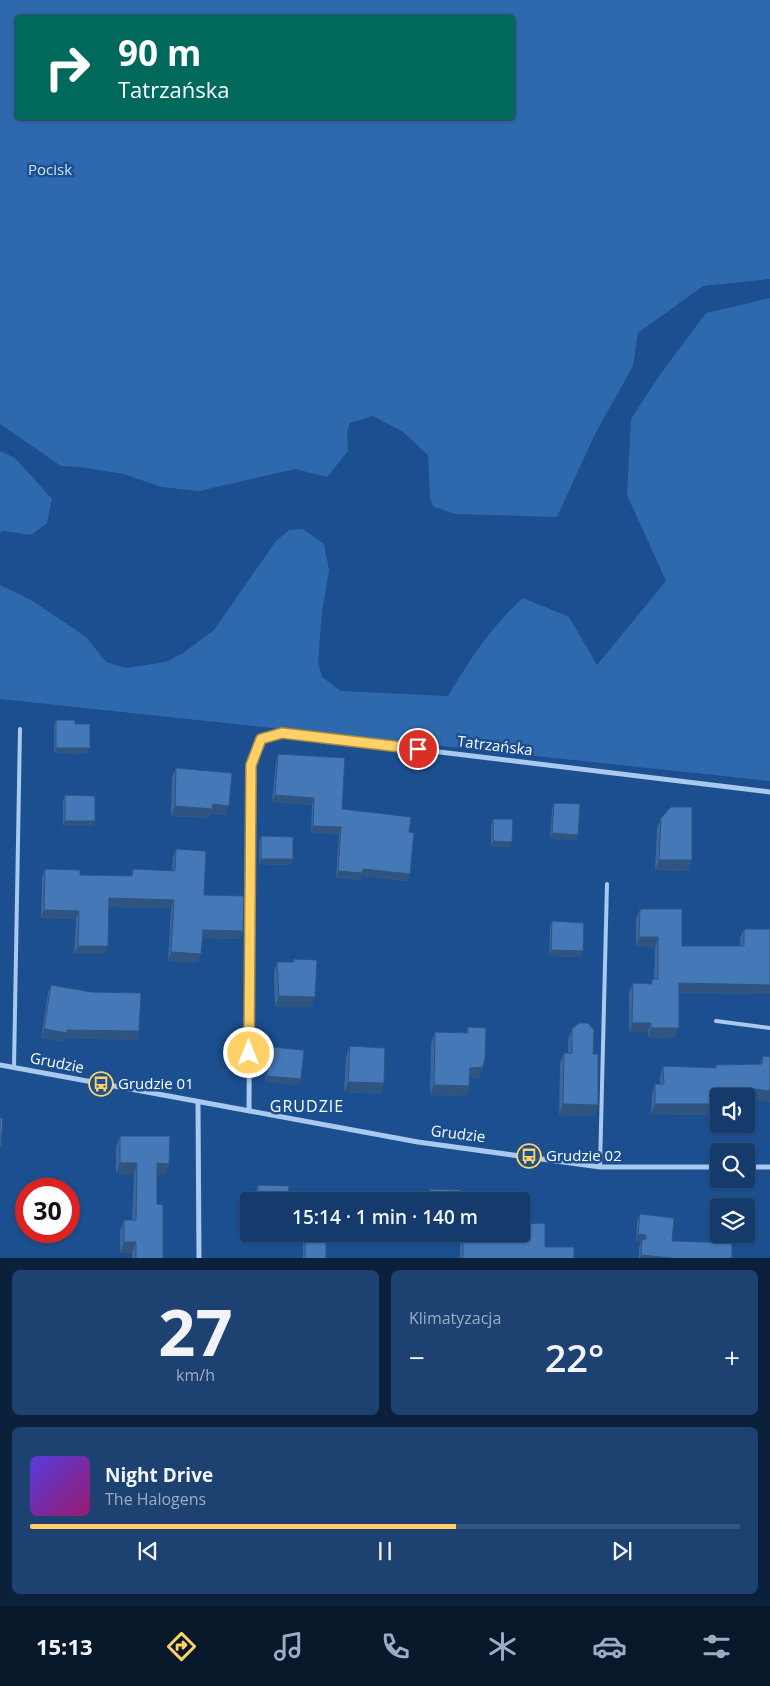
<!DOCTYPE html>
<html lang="pl">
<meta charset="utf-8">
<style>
:root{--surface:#143b6b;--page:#1d4271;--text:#f1f3f6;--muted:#9dadc1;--line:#33557e;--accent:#ffd166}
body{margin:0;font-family:"Open Sans",sans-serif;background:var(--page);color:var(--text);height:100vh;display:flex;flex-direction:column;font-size:19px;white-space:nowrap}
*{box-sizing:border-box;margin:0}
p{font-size:16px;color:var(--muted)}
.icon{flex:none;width:28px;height:28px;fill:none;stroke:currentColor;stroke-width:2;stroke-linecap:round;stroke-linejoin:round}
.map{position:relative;height:1258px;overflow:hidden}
.side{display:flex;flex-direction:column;gap:12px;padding:12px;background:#0b203b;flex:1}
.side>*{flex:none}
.hud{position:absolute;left:15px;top:15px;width:500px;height:105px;border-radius:5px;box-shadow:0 1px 4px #0004,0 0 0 1px var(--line);background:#00695c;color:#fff;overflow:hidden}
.tools{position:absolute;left:710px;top:1088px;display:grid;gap:10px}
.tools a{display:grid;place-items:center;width:45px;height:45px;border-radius:5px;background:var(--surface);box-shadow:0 1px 4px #0004,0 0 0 1px var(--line);font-size:25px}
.speed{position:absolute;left:15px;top:1178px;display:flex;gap:10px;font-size:25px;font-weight:700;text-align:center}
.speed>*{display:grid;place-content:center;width:65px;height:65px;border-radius:50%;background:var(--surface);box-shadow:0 1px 4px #0004,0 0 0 1px var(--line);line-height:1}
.speed .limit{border:8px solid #d22;background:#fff;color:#111}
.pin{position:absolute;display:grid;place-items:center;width:42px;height:42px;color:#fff;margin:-21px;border:2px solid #fff;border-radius:50%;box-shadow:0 1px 5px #0007}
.me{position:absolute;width:55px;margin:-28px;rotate:0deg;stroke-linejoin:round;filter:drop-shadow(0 0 4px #0008)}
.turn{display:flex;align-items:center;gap:18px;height:105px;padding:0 20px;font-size:22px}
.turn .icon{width:65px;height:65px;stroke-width:2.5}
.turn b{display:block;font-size:35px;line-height:42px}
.big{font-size:38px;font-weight:600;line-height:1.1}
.side .widget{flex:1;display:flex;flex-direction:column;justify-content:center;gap:8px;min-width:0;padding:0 18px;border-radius:8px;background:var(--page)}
.side .dial{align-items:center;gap:0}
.dial b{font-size:65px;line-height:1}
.song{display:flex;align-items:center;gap:15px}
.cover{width:60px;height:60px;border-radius:8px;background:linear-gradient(135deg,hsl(250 70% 55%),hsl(320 70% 35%))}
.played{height:5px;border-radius:2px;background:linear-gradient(90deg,var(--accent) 60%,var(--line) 60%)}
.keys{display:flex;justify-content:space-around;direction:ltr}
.heat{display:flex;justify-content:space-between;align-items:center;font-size:28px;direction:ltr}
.side .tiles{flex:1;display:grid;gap:12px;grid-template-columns:1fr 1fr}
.widget:last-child{grid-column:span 2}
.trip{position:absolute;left:240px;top:1192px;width:290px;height:50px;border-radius:5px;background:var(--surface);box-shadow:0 1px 4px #0004,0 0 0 1px var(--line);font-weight:600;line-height:50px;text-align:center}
.dock{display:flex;height:80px;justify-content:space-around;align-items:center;background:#08182b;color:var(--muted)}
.dock .icon{width:35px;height:35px}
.dock .on{color:var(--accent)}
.dock b{font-size:22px;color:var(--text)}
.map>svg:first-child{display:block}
.green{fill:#2e69ad;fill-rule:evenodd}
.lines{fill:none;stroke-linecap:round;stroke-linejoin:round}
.service{stroke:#a9c9ee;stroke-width:4}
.minor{stroke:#a9c9ee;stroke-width:5}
.wall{fill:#3a679d}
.shaded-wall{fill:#305480}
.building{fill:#4478b7;stroke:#305480}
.route-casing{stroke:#a68842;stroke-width:12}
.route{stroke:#ffd166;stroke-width:9}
.labels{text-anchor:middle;stroke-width:5;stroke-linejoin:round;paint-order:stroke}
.park-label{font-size:15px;fill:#cfe3fa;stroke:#1b4f8f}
.street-label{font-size:15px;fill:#fff;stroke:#1b4f8f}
.poi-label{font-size:15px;fill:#fff;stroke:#1b4f8f;text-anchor:start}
.neighbourhood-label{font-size:16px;letter-spacing:1px;fill:#fff;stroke:#1b4f8f}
</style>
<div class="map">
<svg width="770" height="1259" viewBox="0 0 770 1259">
<rect width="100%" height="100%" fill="#1b4f8f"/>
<!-- green -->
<g class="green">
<path d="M0 0H770V279L703 286 638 333 633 366 595 434 557 517 455 514 434 507 430 499 428 455 403 432 373 416 350 423 347 433 348 451 327 477 295 469 199 491 161 487 124 474 79 467 61 466 0 424ZM18 18H512V118H18Z"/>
<path d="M770 298V781L0 699V585L31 600 86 637 106 662 126 668 166 662 183 653 214 630 276 541 289 530 303 529 324 544 329 570 322 612 318 662 322 677 341 691 448 696C472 657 488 630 523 598L569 617 597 665 666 581 627 495 631 419 659 376 706 313Z"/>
<polygon points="0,451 15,458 52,499 47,523 31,535 3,531 0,533"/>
</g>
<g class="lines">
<!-- service -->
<g class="service">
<polyline points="716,1021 770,1028"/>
<polyline points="14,1067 20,729"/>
<polyline points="600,1167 607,884"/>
</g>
<!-- minor -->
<g class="minor">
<polyline points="0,1065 418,1142 600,1167 719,1167"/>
<polyline points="198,1102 199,1259"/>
<polyline points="249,1111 251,765 261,739 282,733 770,792"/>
<polyline points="746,1167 770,1167"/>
</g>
</g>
<!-- wall -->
<g class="wall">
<polygon points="56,720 75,724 88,754 54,753 54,725"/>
<polygon points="278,754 342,809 409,832 410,874 407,881 361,876 360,880 336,878 339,834 311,833 312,805 272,802 276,761"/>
<polygon points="176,768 226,815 210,814 209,818 171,816 172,777"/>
<polygon points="65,795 95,821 93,826 63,826 63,801"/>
<polygon points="554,803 577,840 550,839 552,809"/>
<polygon points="661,818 692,860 688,871 655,870 657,828"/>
<polygon points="493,819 510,847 491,847 491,824"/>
<polygon points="261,836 293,859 291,865 259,864 259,842"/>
<polygon points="176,849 204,895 243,931 240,939 203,938 198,963 168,961 171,908 109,907 105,954 74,954 76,919 41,918 42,877 45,869 80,875 131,876 133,869 172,871 173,857"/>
<polygon points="640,909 682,946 740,946 740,938 744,929 770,929 770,994 679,993 675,1038 648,1037 648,1032 629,1032 629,993 633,983 651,984 652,979 654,979 655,947 636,947 636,919"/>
<polygon points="552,921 583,951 581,957 549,956 550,927"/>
<polygon points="294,959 315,997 311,1007 275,1007 274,972 277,962 292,962"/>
<polygon points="51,985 139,1031 136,1040 65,1038 64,1041 41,1038 48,993"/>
<polygon points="468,1027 483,1067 479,1078 469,1078 469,1086 466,1096 430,1095 431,1043 435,1032 466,1033"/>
<polygon points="572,1029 593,1054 598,1105 594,1116 559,1115 560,1063 564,1053 568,1053 568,1040"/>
<polygon points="350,1046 384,1083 380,1094 344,1092 346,1056"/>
<polygon points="270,1047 299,1085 265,1082 268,1052"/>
<polygon points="763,1056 770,1057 770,1102 746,1099 746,1096 719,1096 714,1115 651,1114 652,1094 655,1084 660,1084 660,1077 663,1066 715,1068 716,1065 760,1064"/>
<polygon points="120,1136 166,1174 157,1174 157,1204 163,1259 132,1259 132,1253 120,1253 120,1231 124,1220 132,1220 134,1174 116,1174 116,1147"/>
<polygon points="258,1185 288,1201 255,1201 256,1190"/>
<polygon points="430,1189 461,1201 354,1201 357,1194 428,1195"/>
<polygon points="640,1214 672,1241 732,1259 639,1259 639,1247 641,1242 636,1241 637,1222"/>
<rect x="303" y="1234" width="23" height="25"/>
<polygon points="354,1234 395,1234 392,1241 354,1241"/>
<polygon points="460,1234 521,1234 545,1247 574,1259 460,1259"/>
</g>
<!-- shaded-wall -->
<g class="shaded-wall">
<polygon points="56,748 90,748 88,754 54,753"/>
<polygon points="275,795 314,798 312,805 272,802"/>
<polygon points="213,804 229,806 226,815 210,814 209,818 171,816 175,806"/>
<polygon points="65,821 95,821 93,826 63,826"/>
<polygon points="313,826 341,827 339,834 311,833"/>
<polygon points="552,833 578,835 577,840 550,839"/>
<polygon points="493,841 512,842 510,847 491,847"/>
<polygon points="261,859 293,859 291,865 259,864"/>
<polygon points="659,860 692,860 688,871 655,870"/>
<polygon points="363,869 410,874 407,881 361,876 360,880 336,878 338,871"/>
<polygon points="109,898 174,900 171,908 106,907"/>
<polygon points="44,910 79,911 76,919 41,918"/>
<polygon points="203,930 243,931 240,939 200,938"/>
<polygon points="639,937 658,937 655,947 636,947"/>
<polygon points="78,946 108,946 105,954 74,954"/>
<polygon points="551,950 583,951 581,957 549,956"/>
<polygon points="171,952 201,954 198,963 168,961"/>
<polygon points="679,983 770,985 770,994 676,993"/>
<polygon points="279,996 315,997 311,1007 275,1007"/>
<polygon points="632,1023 651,1023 648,1032 629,1032"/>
<polygon points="651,1028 679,1028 675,1038 648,1037"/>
<polygon points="44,1029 67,1030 139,1031 136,1040 65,1038 64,1041 41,1038"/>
<polygon points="483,1067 479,1078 466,1078 470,1068"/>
<polygon points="267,1076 301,1079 299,1085 265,1082"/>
<polygon points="348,1082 384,1083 380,1094 344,1092"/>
<polygon points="434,1085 469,1086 466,1096 430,1095"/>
<polygon points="738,1087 770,1091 770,1102 746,1099 746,1096 735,1096"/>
<polygon points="718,1102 719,1102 719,1112 715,1112 714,1115 651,1114 655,1104"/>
<polygon points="563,1104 598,1105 594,1116 559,1115"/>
<polygon points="120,1163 137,1163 134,1174 116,1174"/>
<polygon points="157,1163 169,1164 166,1174 153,1174"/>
<polygon points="356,1234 395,1234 392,1241 354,1241"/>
<polygon points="638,1234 646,1235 643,1242 642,1239 641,1242 636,1241"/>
<polygon points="124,1242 136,1242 132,1253 120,1253"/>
<polygon points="641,1255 681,1259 640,1259"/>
</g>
<!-- building -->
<g class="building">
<polygon points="56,720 75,720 75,724 90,724 90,748 56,748"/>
<polygon points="278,754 345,758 342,809 411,817 409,832 414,833 410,874 363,869 362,873 338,871 341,827 313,826 314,798 275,795"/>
<polygon points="176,768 232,773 229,806 213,804 212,809 175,806"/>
<polygon points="65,795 95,796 95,821 65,821"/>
<polygon points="554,803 580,804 578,835 552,833"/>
<polygon points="671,807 692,807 692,860 659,860 661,818"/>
<polygon points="493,819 513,819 512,842 493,841"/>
<polygon points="261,836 293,837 293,859 261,859"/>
<polygon points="176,849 206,851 204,895 244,896 243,931 203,930 201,954 171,952 174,900 109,898 108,946 78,946 79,911 44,910 45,869 80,870 80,875 132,876 133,869 175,871"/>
<polygon points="640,909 682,909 682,946 744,946 744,929 770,929 770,985 679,983 679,1028 651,1028 651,1023 632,1023 633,983 652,984 652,979 658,979 658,937 639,937"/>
<polygon points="552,921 584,923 583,951 551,950"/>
<polygon points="294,959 317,960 315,997 279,996 277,962 294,962"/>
<polygon points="51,985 91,992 141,993 139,1031 67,1030 67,1033 44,1029"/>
<polygon points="579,1023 588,1023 594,1030 593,1054 598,1054 598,1105 563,1104 564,1053 572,1053 572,1029"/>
<polygon points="468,1027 486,1028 485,1058 483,1067 470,1068 469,1086 434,1085 435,1032 468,1033"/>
<polygon points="350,1046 385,1048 384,1083 348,1082"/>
<polygon points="270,1047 304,1050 301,1079 267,1076"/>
<polygon points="763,1056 770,1057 770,1091 738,1087 738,1096 719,1096 719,1102 718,1102 718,1104 655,1104 655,1084 664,1084 663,1066 716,1068 716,1065 762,1064"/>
<polygon points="0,1118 3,1118 1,1147 0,1146"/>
<polygon points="120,1136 170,1136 169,1164 157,1163 157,1204 163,1205 163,1259 136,1259 136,1242 124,1242 124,1220 136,1220 137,1163 120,1163"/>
<polygon points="258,1185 289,1186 288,1201 257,1201"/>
<polygon points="430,1189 461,1190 461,1201 357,1201 357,1194 430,1195"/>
<polygon points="640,1214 674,1218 672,1241 732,1243 732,1259 681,1259 641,1255 642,1239 646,1240 646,1235 638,1234"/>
<polygon points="545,1223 545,1247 574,1247 574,1259 463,1259 463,1234 521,1234 521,1224"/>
<rect x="305" y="1234" width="21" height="25"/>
</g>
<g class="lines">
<!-- route casing -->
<g class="route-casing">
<polyline id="route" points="249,1053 251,765 261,739 282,733 418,749"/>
</g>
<!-- route -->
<use href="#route" class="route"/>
</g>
<!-- icons -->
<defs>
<g id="bus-ring" transform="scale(1.25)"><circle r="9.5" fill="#1b4f8f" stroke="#ffd166" stroke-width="1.5"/><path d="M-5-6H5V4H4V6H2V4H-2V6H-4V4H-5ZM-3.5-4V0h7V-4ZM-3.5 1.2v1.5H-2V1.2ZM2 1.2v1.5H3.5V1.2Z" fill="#ffd166"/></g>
</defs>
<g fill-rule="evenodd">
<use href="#bus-ring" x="101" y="1084"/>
<use href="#bus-ring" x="529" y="1156"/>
</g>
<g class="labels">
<!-- park labels -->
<g class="park-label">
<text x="50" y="175">Pocisk</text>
</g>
<!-- street labels -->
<g class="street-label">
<text transform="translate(495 746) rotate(7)" y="5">Tatrzańska</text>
<text transform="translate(57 1063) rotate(11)" y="5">Grudzie</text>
<text transform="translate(458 1134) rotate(7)" y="5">Grudzie</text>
</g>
<!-- poi labels -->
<g class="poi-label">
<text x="118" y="1089">Grudzie 01</text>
<text x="546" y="1161">Grudzie 02</text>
</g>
<!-- neighbourhood labels -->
<g class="neighbourhood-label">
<text x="307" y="1112">GRUDZIE</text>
</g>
</g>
</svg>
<div class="tools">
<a><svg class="icon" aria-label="sound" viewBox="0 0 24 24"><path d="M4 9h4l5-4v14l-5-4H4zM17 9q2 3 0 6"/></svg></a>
<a><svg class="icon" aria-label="search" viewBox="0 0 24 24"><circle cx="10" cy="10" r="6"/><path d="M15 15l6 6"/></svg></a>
<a><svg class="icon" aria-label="layers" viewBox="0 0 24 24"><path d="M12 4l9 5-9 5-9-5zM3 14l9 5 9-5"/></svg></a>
</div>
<div class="speed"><div class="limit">30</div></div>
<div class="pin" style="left:418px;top:749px;background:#d93025"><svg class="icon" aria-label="arrive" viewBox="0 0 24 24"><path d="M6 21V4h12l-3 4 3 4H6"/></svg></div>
<svg class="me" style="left:249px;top:1053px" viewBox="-20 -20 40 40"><circle r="17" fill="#ffd166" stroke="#fff" stroke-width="3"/><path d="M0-11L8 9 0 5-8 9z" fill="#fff"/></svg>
<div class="trip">15:14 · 1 min · 140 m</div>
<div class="hud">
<div class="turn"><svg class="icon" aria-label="right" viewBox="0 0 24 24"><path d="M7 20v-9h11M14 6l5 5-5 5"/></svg><div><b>90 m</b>Tatrzańska</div></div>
</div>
</div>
<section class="side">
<div class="tiles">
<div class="widget dial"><b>27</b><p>km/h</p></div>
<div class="widget"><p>Klimatyzacja</p>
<div class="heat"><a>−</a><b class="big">22°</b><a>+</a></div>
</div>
<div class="widget">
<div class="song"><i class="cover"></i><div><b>Night Drive</b><p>The Halogens</p></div></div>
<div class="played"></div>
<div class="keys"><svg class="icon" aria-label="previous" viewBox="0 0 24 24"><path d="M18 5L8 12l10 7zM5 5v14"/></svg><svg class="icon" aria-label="pause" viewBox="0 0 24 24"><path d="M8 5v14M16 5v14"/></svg><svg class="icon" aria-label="next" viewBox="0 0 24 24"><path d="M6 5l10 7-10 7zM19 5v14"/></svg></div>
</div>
</div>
</section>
<nav class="dock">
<b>15:13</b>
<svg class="icon on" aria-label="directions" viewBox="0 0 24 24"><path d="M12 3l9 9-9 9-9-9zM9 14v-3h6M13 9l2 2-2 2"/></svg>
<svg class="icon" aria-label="music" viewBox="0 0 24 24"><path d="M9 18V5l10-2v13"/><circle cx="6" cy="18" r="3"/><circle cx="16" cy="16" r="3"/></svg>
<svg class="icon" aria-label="phone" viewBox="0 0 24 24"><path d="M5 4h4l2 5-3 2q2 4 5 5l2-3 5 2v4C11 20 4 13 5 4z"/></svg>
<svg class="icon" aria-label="climate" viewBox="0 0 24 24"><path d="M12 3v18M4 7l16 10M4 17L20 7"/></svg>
<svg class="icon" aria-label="car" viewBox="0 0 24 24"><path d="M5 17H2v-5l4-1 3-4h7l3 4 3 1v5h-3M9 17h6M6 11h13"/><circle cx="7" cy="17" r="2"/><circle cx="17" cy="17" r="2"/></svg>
<svg class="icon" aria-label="filters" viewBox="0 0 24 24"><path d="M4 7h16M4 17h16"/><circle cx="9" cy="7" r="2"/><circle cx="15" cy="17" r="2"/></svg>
</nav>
